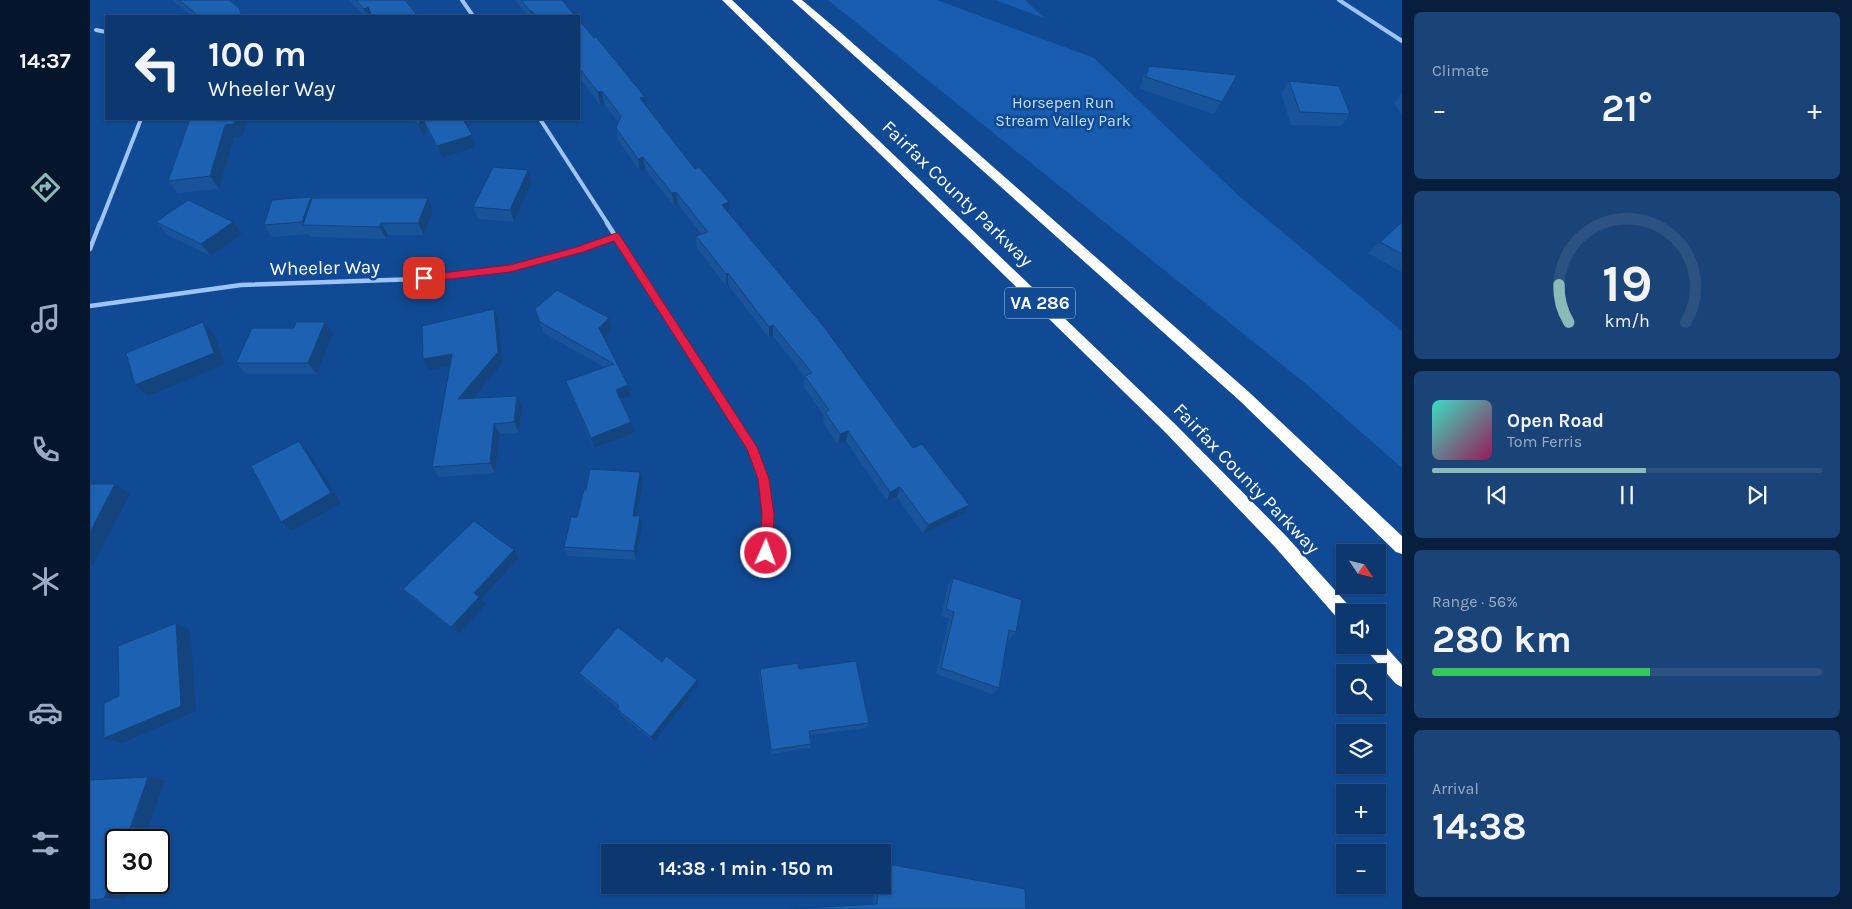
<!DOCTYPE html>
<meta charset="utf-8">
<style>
:root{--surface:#0c386f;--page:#1a4377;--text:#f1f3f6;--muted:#9aacc3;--line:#2c5282;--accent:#8bbbb9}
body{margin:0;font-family:Karla,sans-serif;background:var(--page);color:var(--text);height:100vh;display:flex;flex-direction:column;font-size:19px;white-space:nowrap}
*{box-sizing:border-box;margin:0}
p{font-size:16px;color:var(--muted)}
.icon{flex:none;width:28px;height:28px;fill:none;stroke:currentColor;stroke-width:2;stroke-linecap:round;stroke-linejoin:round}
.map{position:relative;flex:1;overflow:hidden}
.side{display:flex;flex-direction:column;gap:12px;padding:12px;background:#071f3d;width:450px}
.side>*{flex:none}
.top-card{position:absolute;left:15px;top:15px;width:475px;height:105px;border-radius:0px;box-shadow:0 1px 4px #0004,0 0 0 1px var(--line);background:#0c386f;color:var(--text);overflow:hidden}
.needle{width:32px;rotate:125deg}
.controls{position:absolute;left:1246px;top:544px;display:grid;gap:10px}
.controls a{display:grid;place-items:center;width:50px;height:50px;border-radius:0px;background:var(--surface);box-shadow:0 1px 4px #0004,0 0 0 1px var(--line);font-size:25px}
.speed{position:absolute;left:15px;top:829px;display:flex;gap:10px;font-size:25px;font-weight:700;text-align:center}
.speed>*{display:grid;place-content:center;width:65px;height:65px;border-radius:50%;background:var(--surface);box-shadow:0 1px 4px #0004,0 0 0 1px var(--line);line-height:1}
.speed .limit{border:2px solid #111;border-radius:8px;background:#fff;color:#111}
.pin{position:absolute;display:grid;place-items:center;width:42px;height:42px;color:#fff;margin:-21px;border-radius:10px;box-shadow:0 2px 8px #0006}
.me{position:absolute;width:55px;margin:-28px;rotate:2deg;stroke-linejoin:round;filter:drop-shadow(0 0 4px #0008)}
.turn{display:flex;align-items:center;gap:18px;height:105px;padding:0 20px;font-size:22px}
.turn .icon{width:65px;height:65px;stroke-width:2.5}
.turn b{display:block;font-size:35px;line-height:42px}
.big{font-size:38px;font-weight:700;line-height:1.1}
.side .tile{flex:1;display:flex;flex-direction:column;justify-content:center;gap:8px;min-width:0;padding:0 18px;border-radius:8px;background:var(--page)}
.side .dial{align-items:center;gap:0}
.dial svg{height:130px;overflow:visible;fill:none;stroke:var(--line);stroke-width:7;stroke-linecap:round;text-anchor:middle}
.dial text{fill:var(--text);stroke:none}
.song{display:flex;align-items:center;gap:15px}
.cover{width:60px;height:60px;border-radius:8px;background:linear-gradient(135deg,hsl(170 70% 55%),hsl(330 70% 35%))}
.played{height:5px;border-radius:2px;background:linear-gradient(90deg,var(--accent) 55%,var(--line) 55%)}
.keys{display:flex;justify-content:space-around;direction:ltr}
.heat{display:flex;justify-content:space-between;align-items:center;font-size:28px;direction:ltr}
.charge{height:8px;border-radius:4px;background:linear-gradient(90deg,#34c759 56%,var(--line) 0)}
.trip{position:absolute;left:511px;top:844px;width:290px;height:50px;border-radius:0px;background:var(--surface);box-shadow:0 1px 4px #0004,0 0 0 1px var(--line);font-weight:700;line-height:50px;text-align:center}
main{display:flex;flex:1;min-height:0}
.tabs{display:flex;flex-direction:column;width:90px;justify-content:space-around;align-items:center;background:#05162c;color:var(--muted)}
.tabs .icon{width:35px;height:35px}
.tabs .current{color:var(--accent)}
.tabs b{font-size:22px;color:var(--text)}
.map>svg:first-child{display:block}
.green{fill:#175cae}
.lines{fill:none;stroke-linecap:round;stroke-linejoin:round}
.street-far2{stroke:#9dc4f4;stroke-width:4}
.street-far1{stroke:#9dc4f4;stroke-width:4.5}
.street{stroke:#9dc4f4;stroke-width:6}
.highway{fill:#fff;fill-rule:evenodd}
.wall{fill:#19539a}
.shaded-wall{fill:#14447d}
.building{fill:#1d61b3;stroke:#14447d}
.route{fill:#e11d48;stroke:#92132f}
.labels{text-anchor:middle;stroke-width:5;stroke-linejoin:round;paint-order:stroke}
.far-park-label{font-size:16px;fill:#c4dffe;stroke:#104a94}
.shield{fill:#104a94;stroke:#b7c9df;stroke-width:1}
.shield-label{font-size:18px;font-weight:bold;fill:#fff}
.street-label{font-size:19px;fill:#fff;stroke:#104a94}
</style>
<main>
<nav class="tabs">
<b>14:37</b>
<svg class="icon current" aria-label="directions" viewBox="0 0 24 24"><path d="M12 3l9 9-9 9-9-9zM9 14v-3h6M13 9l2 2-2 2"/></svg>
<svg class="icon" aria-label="music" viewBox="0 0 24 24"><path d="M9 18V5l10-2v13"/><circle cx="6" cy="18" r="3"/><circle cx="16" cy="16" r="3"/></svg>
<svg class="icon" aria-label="phone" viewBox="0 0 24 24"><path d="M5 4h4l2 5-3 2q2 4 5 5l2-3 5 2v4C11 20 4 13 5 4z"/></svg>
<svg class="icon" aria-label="climate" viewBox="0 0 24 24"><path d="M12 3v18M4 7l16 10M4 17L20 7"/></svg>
<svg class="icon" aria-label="car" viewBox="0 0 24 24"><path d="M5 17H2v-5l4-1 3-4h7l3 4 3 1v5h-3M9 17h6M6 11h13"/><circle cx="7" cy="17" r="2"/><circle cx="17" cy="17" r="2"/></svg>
<svg class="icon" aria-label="filters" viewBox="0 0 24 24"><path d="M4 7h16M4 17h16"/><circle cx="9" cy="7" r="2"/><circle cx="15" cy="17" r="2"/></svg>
</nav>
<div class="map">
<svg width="1312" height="909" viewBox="0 0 1312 909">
<rect width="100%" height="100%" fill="#104a94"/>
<!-- green -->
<g class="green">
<polygon points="738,0 847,0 1004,58 1150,197 1312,331 1312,468 1216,384"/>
<polygon points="905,0 935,0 954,18"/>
</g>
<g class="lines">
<!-- street-far2 -->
<g class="street-far2">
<polyline points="372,0 383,16"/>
<polyline points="1249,0 1312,41"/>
<polyline points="6,30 16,32"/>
<polyline points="450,119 518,224"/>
<polyline points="10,224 51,119"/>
</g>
<!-- street-far1 -->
<g class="street-far1">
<polyline points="517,223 661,447 674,479 678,519"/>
<polyline points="0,249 10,223"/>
<polyline points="0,306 151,285 328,279 390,273 448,262 526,237"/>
</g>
<!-- street -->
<polyline class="street" points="676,553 678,518"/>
<!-- highway -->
<g class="highway">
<polygon points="632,0 642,0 1084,423 1197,537 1261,608 1263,612 1255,612 1255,622 1249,620 1185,547 1074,431"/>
<polygon points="702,0 712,0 750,32 1160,393 1312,536 1312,554 1306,552 1150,401"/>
<polygon points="1288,638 1312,665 1312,687 1306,684 1277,651 1274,645 1288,645"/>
</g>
</g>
<!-- wall -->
<g class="wall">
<polygon points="82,0 139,0 149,8 154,16 102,16"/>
<polygon points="259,0 315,0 326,14 333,16 275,16"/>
<polygon points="425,0 472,0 485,16 438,16"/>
<polygon points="489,20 555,97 556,106 605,169 639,202 639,214 823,448 879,505 874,514 833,534 807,497 797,501 756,441 748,444 733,422 734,416 714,387 715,377 683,336 679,338 638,285 636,286 607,248 606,236 611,234 588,204 584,206 555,169 550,171 528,140 526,128 528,122 514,104 510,105 489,77"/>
<polygon points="1059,66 1147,75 1124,114 1050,89 1053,78"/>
<polygon points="1199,81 1260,114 1251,126 1201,125 1191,93"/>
<polygon points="1312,93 1312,115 1304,103"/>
<polygon points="100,119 157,119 153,136 144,138 129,189 88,193 78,181"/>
<polygon points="324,119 377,119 380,127 378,128 382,135 386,147 352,158 337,129 333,137"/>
<polygon points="438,170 442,182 424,222 388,219 383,207"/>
<polygon points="221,197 222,198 338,198 343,210 334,235 298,235 296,239 221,237 219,234 182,237 174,225"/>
<polygon points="66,222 143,222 152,234 121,256 77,234"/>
<polygon points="1312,222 1312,272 1278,253 1290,242"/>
<polygon points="445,309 519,318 522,330 514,337 541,396 530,400 544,433 504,448 480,392 476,381 514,367 454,333"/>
<polygon points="409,321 413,363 384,398 432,406 429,433 410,434 405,473 349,477 342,467 360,366 339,370"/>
<polygon points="243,333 227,374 156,374 146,363"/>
<polygon points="553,482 547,516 550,516 552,525 546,560 478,556 474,547 487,517 496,490"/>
<polygon points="429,558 391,599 396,604 369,634 321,597 313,589"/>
<polygon points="863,578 926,632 919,639 917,638 909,688 902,694 846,674 859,619 851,616 858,586"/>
<polygon points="572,662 608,686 564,742 530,714 527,709 528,708 493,679 489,673"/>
<polygon points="670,669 709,669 779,723 776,728 720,735 721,744 720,748 681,754 669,675"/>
<polygon points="58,777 75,780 54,840 26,840 34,899 0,901 0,780"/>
<polygon points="784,885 792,885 936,909 783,904"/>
</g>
<!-- shaded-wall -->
<g class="shaded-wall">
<polygon points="278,7 282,16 277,16 274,9"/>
<polygon points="440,11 442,11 443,16 441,16"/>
<polygon points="512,91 514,104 510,105 508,92"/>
<polygon points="555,97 557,109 550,98"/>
<polygon points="146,119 157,119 153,136 144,138 129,189 120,176 135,125"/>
<polygon points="331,119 333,119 337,129 333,137 328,125"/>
<polygon points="372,119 377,119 380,127 376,128"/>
<polygon points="382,135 386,147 352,158 347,146"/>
<polygon points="553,157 555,169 550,171 548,159"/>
<polygon points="438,170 442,182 424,222 420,210"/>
<polygon points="586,192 588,204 584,206 582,193"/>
<polygon points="221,197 228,209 215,225 212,222"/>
<polygon points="338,198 343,210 334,235 328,223"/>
<polygon points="639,202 639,214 632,205"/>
<polygon points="143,222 152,234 121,256 111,244"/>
<polygon points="291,223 298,235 296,239 290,227"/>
<polygon points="638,273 638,285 636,286 636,274"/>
<polygon points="404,309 409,321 413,363 375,409 368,399"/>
<polygon points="519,318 522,330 512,339 509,328"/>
<polygon points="113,322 124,334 135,364 58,396 45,385"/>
<polygon points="235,322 243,333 227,374 218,363"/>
<polygon points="683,325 683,336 679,338 679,327"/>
<polygon points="362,354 368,365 339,370 333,359"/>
<polygon points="538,385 541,396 528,400 526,390"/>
<polygon points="427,396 432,406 429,433 424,422"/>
<polygon points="541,422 544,433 504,448 501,438"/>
<polygon points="404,424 410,434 405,473 400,463"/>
<polygon points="758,431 756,441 748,444 750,434"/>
<polygon points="209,441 218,451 251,503 202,531 191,522"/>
<polygon points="550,472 553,482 545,525 543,516"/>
<polygon points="25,484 40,494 2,567 0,565 0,532"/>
<polygon points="810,487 807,497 797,501 800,492"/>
<polygon points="879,505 874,514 833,534 838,525"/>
<polygon points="550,516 552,525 546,560 544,551"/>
<polygon points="424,550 429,558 391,599 396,604 369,634 361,627 384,593"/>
<polygon points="86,623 100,630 106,711 32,743 14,738"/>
<polygon points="607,680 608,686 564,742 561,737"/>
<polygon points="58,777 75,780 54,840 36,840"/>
<polygon points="26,866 26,882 40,882 34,899 14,899"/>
</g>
<!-- building -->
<g class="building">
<polygon points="89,0 139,0 149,8 152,16 109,16"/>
<polygon points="266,0 315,0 326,14 332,13 333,16 282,16 278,7 274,9"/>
<polygon points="431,0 472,0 485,16 446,16 442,11 440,11"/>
<polygon points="489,20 504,38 506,37 555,97 550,98 605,169 609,167 639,202 632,205 734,327 823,448 832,444 879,505 838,525 810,487 800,492 758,431 750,434 735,412 739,410 715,376 722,373 683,325 679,327 638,273 636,274 606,236 618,232 586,192 582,193 553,157 548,159 526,128 531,116 512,91 508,92 489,68"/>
<polygon points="1059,66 1147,75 1132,102 1056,77"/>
<polygon points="1199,81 1249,86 1260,114 1210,112"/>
<polygon points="100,119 146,119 144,124 135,125 120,176 78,181"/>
<polygon points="325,119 331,119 328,125"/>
<polygon points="333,119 373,119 382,135 347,146"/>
<polygon points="403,167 438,170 420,210 383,207"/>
<polygon points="221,197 212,222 174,225 182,200"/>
<polygon points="222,198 338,198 328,223 291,223 290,227 213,225"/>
<polygon points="98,200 143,222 111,244 66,222"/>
<polygon points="1312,222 1312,254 1290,242"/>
<polygon points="467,290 519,318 509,328 538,385 526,390 541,422 501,438 476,381 524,364 450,322 445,309"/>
<polygon points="404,309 408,352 368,399 427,396 424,422 404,424 400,463 342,467 362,354 333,359 332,326"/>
<polygon points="113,322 124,353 45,385 36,353"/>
<polygon points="206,322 235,322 218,363 146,363 162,328 204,328"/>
<polygon points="209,441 241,493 191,522 161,466"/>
<polygon points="500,469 550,472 543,516 550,516 544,551 474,547 481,517 487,517 494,490 496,490"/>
<polygon points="0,484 25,484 0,532"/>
<polygon points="384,521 424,550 384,593 389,597 361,627 313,589"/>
<polygon points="863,578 932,600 926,632 919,630 909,688 851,668 864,612 856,609"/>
<polygon points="86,623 91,706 14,738 14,703 29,696 28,646"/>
<polygon points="528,627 572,662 576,656 607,680 561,737 527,709 529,706 489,673"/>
<polygon points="766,661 779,723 719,731 721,744 681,750 670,669 708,663 709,669"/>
<polygon points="58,777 36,840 26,840 26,866 14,899 0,900 0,780"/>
<polygon points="792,863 935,889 936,909 698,909 787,904 788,885 792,885"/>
</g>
<!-- route -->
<polygon class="route" points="526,233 529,234 667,447 679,479 684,514 683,553 681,557 676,558 672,557 670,553 672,514 668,479 657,449 524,241 493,252 420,272 334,282 329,278 334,275 420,265 487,247"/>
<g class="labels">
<!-- far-park labels -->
<g class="far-park-label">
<text x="973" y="108">Horsepen Run<tspan x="973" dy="18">Stream Valley Park</tspan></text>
</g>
<!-- shield labels -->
<rect class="shield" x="915" y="287.5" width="70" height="31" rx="4"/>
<g class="shield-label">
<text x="950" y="309">VA 286</text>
</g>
<!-- street labels -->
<g class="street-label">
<text transform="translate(868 193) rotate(44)" y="7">Fairfax County Parkway</text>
<text transform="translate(235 267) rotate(-1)" y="7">Wheeler Way</text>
<text transform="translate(1157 478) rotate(46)" y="7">Fairfax County Parkway</text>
</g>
</g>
</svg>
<div class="controls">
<a><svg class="needle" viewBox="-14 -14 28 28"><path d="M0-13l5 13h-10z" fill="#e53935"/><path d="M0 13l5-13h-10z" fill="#9aacc3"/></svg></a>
<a><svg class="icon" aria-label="sound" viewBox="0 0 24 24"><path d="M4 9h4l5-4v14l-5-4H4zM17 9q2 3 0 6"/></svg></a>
<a><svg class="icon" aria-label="search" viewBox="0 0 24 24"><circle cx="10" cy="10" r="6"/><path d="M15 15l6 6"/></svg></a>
<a><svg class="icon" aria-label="layers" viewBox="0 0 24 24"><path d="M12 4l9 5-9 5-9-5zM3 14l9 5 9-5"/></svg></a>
<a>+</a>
<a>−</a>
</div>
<div class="speed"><div class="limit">30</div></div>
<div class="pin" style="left:334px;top:278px;background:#d93025"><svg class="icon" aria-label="arrive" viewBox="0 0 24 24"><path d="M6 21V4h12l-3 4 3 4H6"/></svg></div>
<svg class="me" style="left:676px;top:553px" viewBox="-20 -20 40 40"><circle r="17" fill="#e11d48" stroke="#fff" stroke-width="3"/><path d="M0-11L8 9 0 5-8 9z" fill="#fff"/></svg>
<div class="trip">14:38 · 1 min · 150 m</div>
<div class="top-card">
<div class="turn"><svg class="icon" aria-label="left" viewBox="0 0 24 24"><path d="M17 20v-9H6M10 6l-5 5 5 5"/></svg><div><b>100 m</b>Wheeler Way</div></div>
</div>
</div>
<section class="side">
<div class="tile"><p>Climate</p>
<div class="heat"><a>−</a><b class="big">21°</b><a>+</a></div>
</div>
<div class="tile dial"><svg viewBox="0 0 100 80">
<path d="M14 69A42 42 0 1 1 86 69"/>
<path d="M14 69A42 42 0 0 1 8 46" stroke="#8bbbb9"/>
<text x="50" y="56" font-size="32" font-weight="700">19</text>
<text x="50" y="72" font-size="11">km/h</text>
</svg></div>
<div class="tile">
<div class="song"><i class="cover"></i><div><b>Open Road</b><p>Tom Ferris</p></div></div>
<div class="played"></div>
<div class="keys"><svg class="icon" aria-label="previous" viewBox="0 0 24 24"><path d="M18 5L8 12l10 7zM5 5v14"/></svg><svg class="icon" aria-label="pause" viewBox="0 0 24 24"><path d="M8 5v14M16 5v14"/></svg><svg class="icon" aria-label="next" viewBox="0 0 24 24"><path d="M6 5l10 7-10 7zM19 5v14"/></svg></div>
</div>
<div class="tile"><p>Range · 56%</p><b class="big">280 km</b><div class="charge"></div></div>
<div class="tile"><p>Arrival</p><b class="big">14:38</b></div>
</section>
</main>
